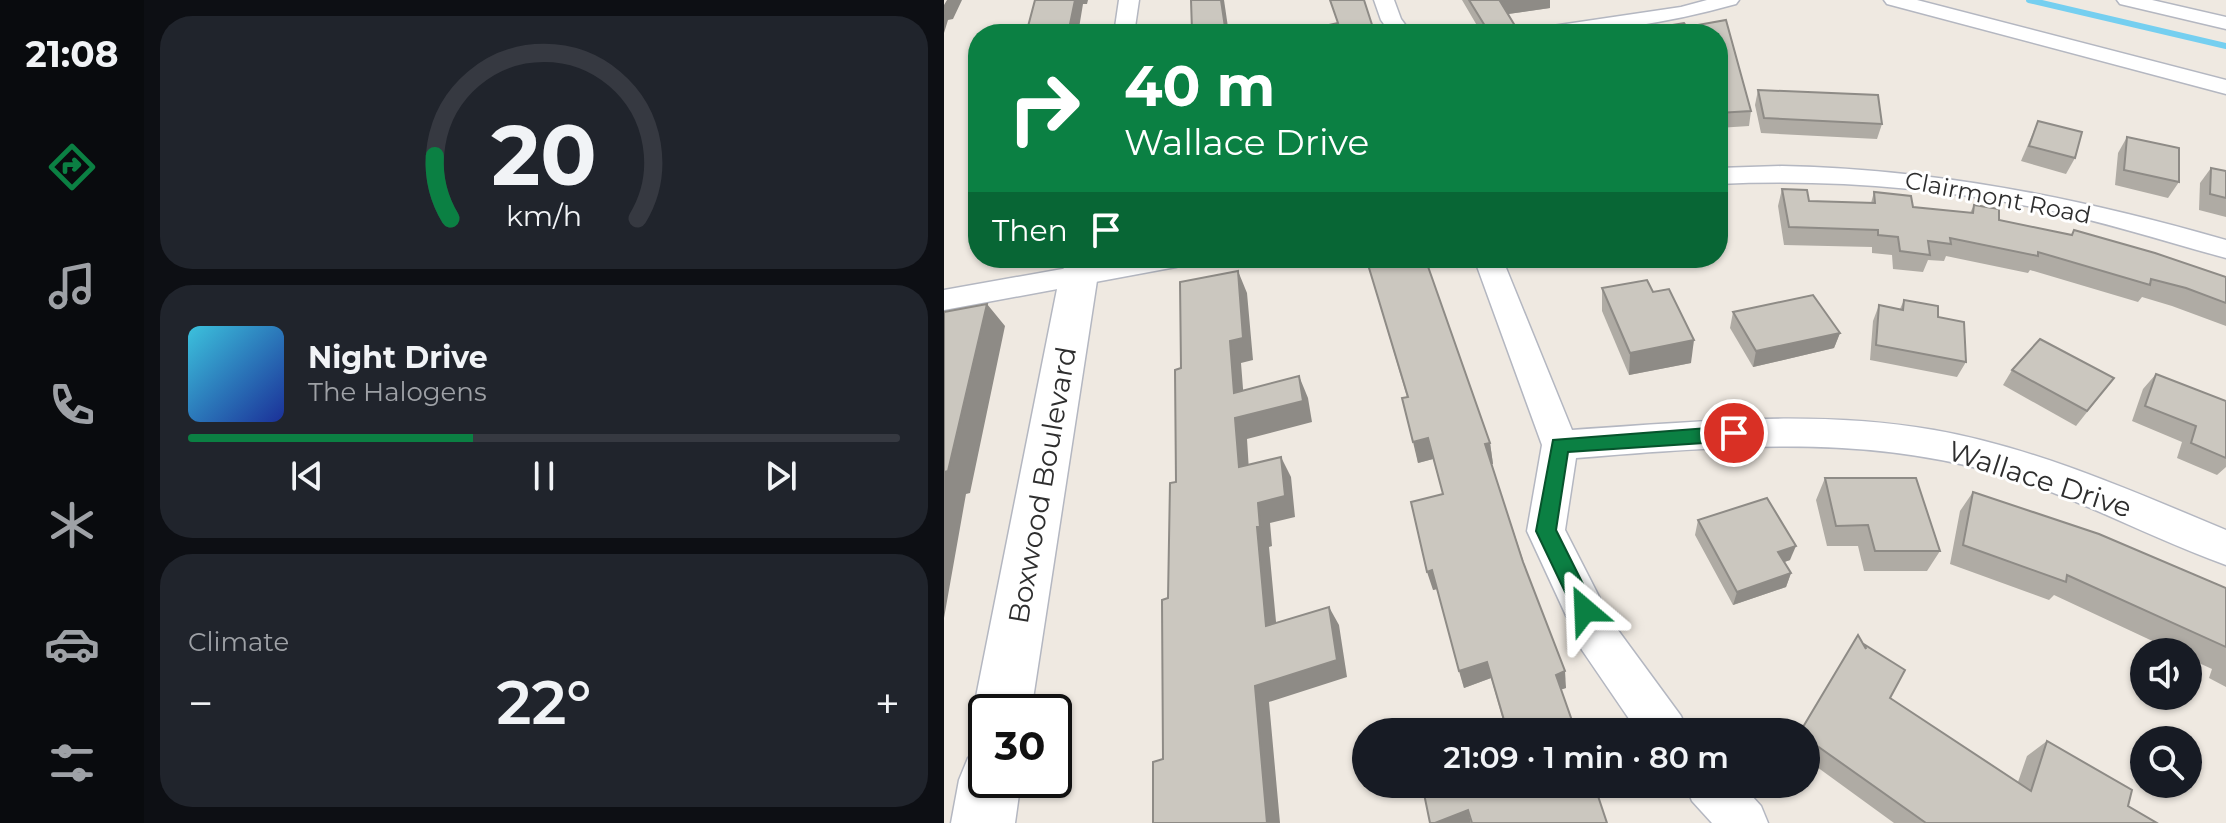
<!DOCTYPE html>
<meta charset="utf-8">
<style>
:root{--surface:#171b24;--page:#20242c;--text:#f1f3f6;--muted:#9ea1a6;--line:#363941;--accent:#0b8043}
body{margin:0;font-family:Montserrat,sans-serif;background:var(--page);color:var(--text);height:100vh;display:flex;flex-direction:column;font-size:30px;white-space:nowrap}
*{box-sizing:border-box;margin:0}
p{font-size:26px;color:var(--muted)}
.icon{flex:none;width:44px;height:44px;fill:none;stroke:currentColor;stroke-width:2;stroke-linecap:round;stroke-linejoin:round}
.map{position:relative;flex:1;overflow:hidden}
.drawer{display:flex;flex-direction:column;gap:16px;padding:16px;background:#0d0f14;width:800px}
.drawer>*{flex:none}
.banner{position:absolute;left:24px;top:24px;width:760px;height:244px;border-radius:32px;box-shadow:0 2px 6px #0004;background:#0b8043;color:#fff;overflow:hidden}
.tools{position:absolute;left:1186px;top:638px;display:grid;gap:16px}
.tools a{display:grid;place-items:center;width:72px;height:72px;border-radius:50%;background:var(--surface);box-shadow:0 2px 6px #0004;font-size:40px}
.speed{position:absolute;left:24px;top:694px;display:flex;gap:16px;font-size:40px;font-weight:700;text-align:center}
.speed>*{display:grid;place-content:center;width:104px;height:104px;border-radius:50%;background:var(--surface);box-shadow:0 2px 6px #0004;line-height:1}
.speed .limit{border:4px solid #111;border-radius:12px;background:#fff;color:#111}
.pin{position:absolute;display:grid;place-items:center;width:68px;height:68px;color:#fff;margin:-34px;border:4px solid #fff;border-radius:50%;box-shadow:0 2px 8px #0007}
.me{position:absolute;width:88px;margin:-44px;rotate:334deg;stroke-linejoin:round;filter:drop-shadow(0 0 6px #0008)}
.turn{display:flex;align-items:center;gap:28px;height:168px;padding:0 24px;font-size:36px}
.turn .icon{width:104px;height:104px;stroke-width:2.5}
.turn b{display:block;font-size:56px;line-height:68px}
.then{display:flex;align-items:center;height:76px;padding:0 24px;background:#0003;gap:16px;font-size:30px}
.big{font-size:60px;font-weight:600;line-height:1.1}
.drawer .tile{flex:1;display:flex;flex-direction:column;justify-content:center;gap:12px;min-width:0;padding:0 28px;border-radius:32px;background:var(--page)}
.drawer .dial{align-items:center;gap:0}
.dial svg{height:208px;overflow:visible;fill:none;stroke:var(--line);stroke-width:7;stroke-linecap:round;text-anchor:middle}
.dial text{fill:var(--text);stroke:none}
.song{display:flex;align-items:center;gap:24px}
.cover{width:96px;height:96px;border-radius:12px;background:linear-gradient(135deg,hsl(190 70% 55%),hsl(230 70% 35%))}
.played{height:8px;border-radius:4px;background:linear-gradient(90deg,var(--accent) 40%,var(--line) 40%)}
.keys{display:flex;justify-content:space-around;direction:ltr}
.heat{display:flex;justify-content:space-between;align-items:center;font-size:44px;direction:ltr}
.trip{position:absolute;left:408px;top:718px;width:468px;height:80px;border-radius:40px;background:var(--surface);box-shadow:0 2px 6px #0004;font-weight:600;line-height:80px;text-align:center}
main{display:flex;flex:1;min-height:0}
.tab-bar{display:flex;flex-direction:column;width:144px;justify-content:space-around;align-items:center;background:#090b0e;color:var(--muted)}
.tab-bar .icon{width:56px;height:56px}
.tab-bar .on{color:var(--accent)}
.tab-bar b{font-size:36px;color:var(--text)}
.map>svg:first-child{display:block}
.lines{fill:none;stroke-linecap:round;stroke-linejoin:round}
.stream{stroke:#75cff0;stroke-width:6}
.minor-casing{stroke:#b4b7c1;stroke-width:3}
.tertiary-casing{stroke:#b4b7c1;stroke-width:3}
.minor{fill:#fff;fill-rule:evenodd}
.tertiary{fill:#fff;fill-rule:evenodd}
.wall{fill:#afaba4}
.shaded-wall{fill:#8e8b86}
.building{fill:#cbc7bf;stroke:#8e8b86;stroke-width:2}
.route{fill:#0b8043;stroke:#07532c;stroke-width:2}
.labels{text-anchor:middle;stroke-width:6;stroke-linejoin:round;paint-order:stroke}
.far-street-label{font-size:24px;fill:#2e2e2e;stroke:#fff}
.street-label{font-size:28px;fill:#2e2e2e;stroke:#fff}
</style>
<main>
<nav class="tab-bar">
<b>21:08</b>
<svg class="icon on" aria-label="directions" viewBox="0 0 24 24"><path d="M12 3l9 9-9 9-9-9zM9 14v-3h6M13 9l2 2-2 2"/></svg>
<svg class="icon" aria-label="music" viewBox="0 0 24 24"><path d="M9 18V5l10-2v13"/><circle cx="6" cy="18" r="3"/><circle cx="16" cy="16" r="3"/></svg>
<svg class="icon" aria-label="phone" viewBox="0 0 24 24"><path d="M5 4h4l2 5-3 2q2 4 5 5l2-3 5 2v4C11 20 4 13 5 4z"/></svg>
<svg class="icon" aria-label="climate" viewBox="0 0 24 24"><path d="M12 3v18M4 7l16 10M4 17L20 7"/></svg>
<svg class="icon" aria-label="car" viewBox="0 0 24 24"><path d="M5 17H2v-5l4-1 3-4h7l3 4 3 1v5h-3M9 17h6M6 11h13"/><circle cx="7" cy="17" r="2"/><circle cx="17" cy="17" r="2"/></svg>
<svg class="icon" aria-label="filters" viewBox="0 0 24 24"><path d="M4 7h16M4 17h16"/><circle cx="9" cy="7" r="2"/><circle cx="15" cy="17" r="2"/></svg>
</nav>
<section class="drawer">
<div class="tile dial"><svg viewBox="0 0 100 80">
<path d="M14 69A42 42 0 1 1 86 69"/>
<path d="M14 69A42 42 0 0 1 8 45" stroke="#0b8043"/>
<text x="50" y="56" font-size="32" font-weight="700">20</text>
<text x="50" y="72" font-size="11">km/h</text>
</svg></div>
<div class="tile">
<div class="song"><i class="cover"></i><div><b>Night Drive</b><p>The Halogens</p></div></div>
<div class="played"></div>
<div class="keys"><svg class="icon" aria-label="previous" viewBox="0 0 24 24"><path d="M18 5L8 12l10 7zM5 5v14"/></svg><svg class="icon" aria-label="pause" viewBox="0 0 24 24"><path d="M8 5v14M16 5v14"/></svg><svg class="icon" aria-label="next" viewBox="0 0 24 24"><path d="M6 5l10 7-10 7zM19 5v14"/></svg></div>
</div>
<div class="tile"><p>Climate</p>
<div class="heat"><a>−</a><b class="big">22°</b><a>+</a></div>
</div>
</section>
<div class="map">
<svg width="1282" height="823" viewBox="0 0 1282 823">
<rect width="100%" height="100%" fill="#efe9e1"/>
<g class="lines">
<!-- stream -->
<polyline class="stream" points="1085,0 1282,46"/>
<!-- minor casing -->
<g class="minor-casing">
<g id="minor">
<polygon points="175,0 195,0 190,34 170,34"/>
<polygon points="430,0 450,0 457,19 468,34 447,34 437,20"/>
<path d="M763 0H795L792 4C724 23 655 34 585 34L595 28 737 7Z"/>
<polygon points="940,0 973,0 1282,80 1282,94 943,4"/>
<polygon points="1173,0 1208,0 1282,17 1282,29 1176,4"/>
<path d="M838 166C991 169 1136 198 1282 240V258C1219 241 1158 221 1094 208 988 187 882 179 774 184V168Z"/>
<polygon points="180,258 246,258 242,264 232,267 0,310 0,290"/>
<path d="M530 258H558L628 430C748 422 870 409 990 430 1092 448 1188 491 1282 530V565C1209 539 1141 501 1067 478 925 432 778 447 632 458L621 530 668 622 737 716 744 732H694L638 650 583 531 598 445Z"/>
<polygon points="741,784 797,784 817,806 824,823 768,823 748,801"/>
</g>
</g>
<!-- tertiary casing -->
<g class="tertiary-casing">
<g id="tertiary">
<polygon points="135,262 148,265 154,274 87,712 42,712 42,734 38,732 29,712 116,274 122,265"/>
<polygon points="42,751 42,780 77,780 71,823 7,823 15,780 24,758"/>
</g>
</g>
<!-- minor -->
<use href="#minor" class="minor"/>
<!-- tertiary -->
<use href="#tertiary" class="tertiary"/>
</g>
<!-- wall -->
<g class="wall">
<polygon points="518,0 606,0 606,8 564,14 576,34 538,34"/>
<polygon points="782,20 807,111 805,126 774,128 774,34 674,34 740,23 743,27"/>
<polygon points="814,90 938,124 933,139 817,133 811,105"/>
<polygon points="1094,121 1131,158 1122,174 1077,161"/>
<polygon points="1183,137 1235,182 1224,198 1171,185 1174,153"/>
<polygon points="1267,168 1282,171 1282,217 1255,210 1256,183"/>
<polygon points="838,189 865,201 927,203 930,192 969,207 1026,213 1030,205 1055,220 1127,235 1130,230 1282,277 1282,326 1228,306 1198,297 1194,302 1086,270 1084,273 1002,256 1000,261 984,260 979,272 949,269 948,255 928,253 928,247 840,245 834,206"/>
<polygon points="422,258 546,443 549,464 547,464 622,688 617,689 561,727 547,678 520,688 493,589 489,590 499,494 489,459 474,463 463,397"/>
<polygon points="658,288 747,363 685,375 658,311"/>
<polygon points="960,300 994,317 1022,362 1013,377 926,360 929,321 935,305 956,309"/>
<polygon points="789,312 896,333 890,348 809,367 786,328"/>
<polygon points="1068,370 1170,378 1132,426 1059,385"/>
<polygon points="1212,374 1282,401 1282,467 1273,475 1233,458 1238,442 1188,421 1199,389"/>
<polygon points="881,478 996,551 983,571 920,571 914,546 883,546 872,500"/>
<polygon points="1029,492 1282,588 1282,687 1265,678 1268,669 1244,658 1244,652 1232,652 1110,595 1105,600 1006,564 1016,511"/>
<polygon points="754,520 846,560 840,562 847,573 842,587 789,605 751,535"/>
<polygon points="946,698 1074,782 1083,756 1103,741 1184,806 1213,823 950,823 862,759 862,732"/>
</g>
<!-- shaded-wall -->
<g class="shaded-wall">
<polygon points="3,0 18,0 9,19 4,20 0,33 0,5"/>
<polygon points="131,0 144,0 143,4 139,4 134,34 124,34"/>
<polygon points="277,0 280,0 285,34 282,34"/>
<polygon points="565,0 606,0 606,8 557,15 556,1"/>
<polygon points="704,258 730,258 704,264"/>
<polygon points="294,271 303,293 309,360 297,363 301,414 290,393 286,341"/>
<polygon points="43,304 61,326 26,493 22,494 0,618 0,472"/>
<polygon points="896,333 890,348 809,367 812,351"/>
<polygon points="750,340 747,363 685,375 686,353"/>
<polygon points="355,376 364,398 368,422 303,439 306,487 295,467 291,418"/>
<polygon points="484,438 489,459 474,463 469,442"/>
<polygon points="546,443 549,464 544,465 541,444"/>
<polygon points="337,457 347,477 351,517 326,523 328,546 325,547 334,643 322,626 313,527 314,503"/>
<polygon points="852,546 846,560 829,566 834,552"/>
<polygon points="488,570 493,589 489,590 483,572"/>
<polygon points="847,573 842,587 789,605 793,592"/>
<polygon points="385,607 395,625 403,677 325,702 336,823 323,823 311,686"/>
<polygon points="543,662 547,678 520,688 515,671"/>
<polygon points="621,671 622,688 613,691 612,675"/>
<polygon points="524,810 527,823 491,823"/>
</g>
<!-- building -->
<g class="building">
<polygon points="91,0 131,0 124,34 82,34"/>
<polygon points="247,0 277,0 282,34 241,34 241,32 248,31"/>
<polygon points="386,0 420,0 431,34 388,34 385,25 394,23"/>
<polygon points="525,0 565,0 556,1 576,34 546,34"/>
<polygon points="782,20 807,111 774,113 774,34 674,34 740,23 743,27"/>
<polygon points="814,90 934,95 938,124 820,118"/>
<polygon points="1094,121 1138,132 1131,158 1085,146"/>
<polygon points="1183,137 1235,148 1235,182 1180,170"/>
<polygon points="1267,168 1282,171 1282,198 1266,194"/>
<polygon points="838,189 863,190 865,201 931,203 930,192 967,196 969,207 1029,213 1030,205 1055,209 1055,220 1128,235 1130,230 1211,253 1282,277 1282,303 1242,288 1207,279 1206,285 1094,252 1094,256 1006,238 1007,244 984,241 986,255 956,251 954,237 934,235 934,230 845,227"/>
<polygon points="422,258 481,258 546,443 541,444 579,562 621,671 612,675 632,732 548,732 562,727 543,662 515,671 488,570 483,572 467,502 499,494 484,438 469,442 458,398 464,397"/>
<polygon points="294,271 299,338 286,341 290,393 355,376 359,401 291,418 295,467 337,457 341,496 314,503 316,527 313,527 322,626 385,607 393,660 311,686 323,823 209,823 209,762 219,759 218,600 224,598 226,483 232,482 231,370 237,368 236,282"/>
<polygon points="703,280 709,292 725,289 750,340 686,353 658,288"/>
<polygon points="869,295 896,333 812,351 789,312"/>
<polygon points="960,300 994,306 994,317 1020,322 1022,362 932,345 935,305 959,310"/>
<polygon points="43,304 4,471 0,472 0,312"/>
<polygon points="1096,339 1170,378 1143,411 1068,370"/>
<polygon points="1212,374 1282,401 1282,458 1247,443 1252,426 1201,406"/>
<polygon points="881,478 972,478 996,551 931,551 924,525 892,526"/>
<polygon points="1029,492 1155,534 1282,588 1282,647 1123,575 1122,582 1019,545"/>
<polygon points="823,498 852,546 834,552 847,573 793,592 754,520"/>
<polygon points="914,635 922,649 921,645 961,670 946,698 1087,791 1103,741 1188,790 1184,806 1213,823 982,823 862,738 862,732 856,732"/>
<polygon points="478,784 650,784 663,823 528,823 524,810 491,823 486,823"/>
</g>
<!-- route -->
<polygon class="route" points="790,426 799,433 790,441 624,452 612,530 652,610 648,617 641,620 633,617 592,531 609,440"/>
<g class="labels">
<!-- far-street labels -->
<g class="far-street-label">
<text transform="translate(1054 198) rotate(11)" y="8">Clairmont Road</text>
</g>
<!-- street labels -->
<g class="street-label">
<text transform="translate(1096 479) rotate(18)" y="10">Wallace Drive</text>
<text transform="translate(98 485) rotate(-80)" y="10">Boxwood Boulevard</text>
</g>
</g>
</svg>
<div class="tools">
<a><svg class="icon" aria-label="sound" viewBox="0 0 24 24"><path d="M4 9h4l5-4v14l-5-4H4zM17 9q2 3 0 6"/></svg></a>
<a><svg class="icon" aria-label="search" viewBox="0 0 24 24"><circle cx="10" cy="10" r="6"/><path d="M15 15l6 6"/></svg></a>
</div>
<div class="speed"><div class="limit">30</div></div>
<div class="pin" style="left:790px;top:433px;background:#d93025"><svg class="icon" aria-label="arrive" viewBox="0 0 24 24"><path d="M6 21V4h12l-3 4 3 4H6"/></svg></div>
<svg class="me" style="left:641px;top:610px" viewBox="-20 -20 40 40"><path d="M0-17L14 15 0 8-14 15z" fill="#0b8043" stroke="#fff" stroke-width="4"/></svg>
<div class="trip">21:09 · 1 min · 80 m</div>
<div class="banner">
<div class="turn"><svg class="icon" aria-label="right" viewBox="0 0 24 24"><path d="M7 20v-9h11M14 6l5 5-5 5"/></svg><div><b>40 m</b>Wallace Drive</div></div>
<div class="then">Then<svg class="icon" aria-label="arrive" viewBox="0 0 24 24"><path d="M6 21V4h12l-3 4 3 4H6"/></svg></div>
</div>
</div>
</main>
